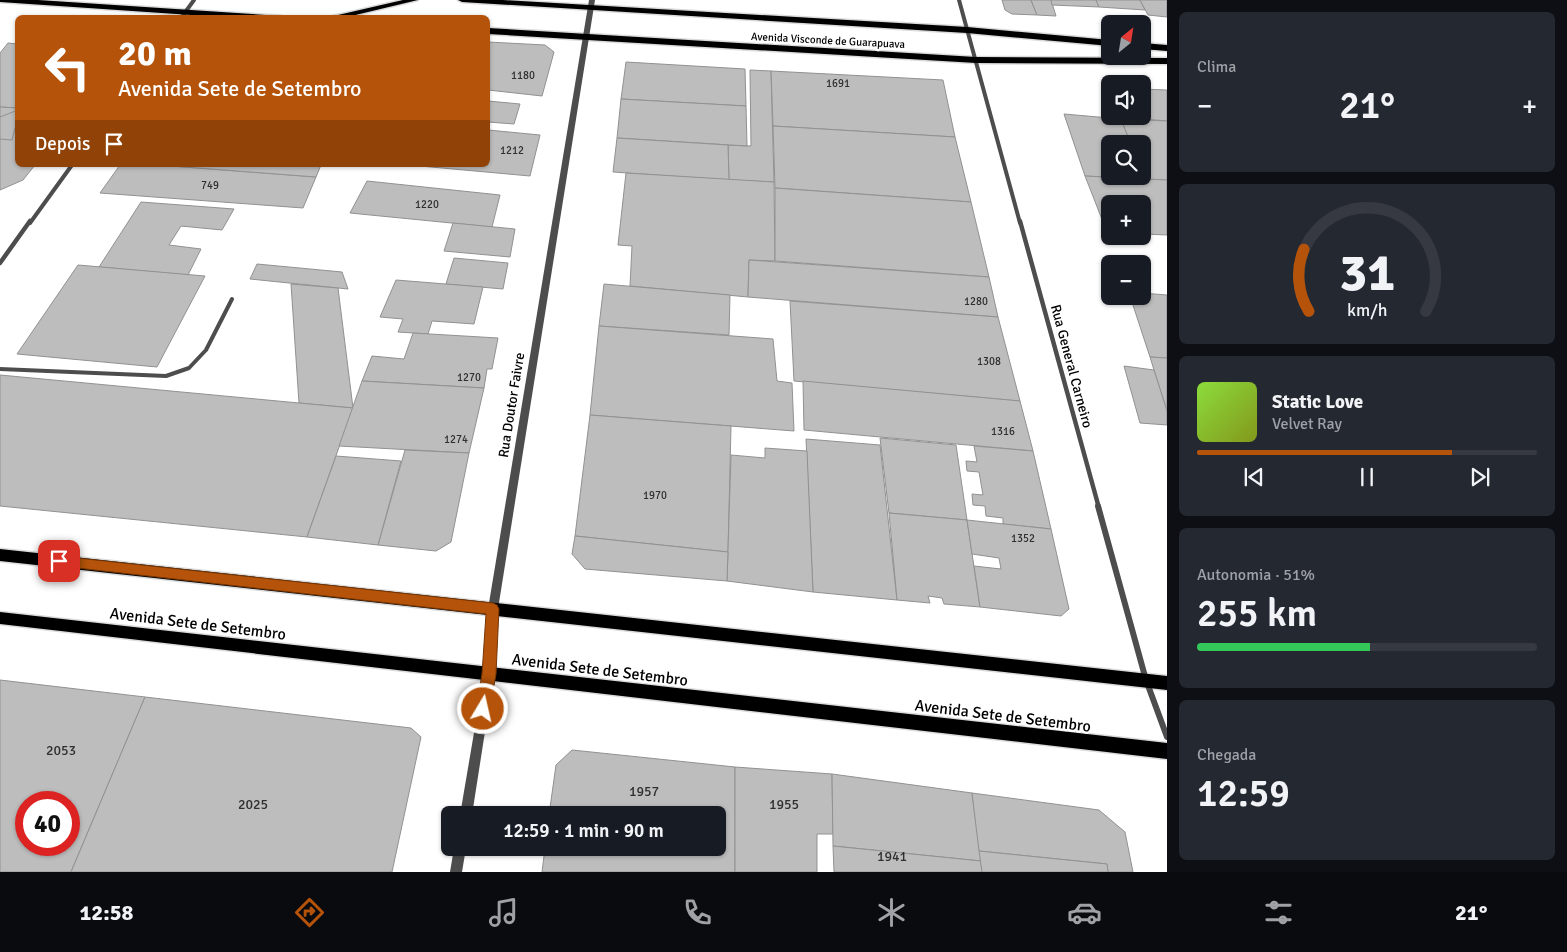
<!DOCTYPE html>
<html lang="pt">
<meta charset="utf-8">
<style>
:root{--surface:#171b24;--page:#242831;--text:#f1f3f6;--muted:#9ea1a6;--line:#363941;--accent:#b45309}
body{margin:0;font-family:Signika,sans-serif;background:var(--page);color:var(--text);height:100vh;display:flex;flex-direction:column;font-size:19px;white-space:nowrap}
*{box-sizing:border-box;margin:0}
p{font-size:16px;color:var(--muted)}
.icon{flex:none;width:28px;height:28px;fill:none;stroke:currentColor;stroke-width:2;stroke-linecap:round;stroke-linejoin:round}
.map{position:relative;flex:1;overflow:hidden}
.side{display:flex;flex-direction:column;gap:12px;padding:12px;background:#0d0f14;width:400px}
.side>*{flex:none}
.guide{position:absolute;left:15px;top:15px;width:475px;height:152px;border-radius:8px;box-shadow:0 1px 4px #0004;background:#b45309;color:#fff;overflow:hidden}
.needle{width:32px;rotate:30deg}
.tools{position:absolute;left:1101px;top:15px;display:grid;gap:10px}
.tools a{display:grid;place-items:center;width:50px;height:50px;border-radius:8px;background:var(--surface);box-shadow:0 1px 4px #0004;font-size:25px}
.speed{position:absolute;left:15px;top:791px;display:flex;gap:10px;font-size:25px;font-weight:700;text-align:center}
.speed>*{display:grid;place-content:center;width:65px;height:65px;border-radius:50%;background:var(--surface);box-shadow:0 1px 4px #0004;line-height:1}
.speed .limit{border:8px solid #d22;background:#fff;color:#111}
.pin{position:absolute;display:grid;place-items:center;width:42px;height:42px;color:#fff;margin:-21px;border-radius:10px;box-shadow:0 2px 8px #0006}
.me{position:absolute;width:55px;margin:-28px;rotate:9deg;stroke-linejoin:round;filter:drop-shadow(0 0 4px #0008)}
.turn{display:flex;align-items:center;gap:18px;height:105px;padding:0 20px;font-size:22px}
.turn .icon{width:65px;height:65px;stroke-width:2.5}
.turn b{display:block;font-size:35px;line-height:42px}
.then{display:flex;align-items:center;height:48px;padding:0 20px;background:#0003;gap:10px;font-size:19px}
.big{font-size:38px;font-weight:600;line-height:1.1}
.side .widget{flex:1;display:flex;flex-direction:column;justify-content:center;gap:8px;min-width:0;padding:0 18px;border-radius:8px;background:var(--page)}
.side .dial{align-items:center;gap:0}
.dial svg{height:130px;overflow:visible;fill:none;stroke:var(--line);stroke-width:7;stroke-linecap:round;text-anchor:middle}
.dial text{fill:var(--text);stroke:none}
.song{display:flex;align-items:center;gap:15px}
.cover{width:60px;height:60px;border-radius:8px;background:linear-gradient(135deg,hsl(90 70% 55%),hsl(70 70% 35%))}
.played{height:5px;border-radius:2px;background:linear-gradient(90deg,var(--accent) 75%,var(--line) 75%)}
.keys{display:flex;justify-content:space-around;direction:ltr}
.heat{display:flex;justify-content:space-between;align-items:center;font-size:28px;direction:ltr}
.charge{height:8px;border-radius:4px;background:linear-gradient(90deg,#34c759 51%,var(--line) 0)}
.trip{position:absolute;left:441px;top:806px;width:285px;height:50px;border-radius:8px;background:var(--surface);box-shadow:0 1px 4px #0004;font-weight:600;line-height:50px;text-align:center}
.tab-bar{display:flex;height:80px;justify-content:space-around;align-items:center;background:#090b0e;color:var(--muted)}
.tab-bar .icon{width:35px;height:35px}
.tab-bar .on{color:var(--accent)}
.tab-bar b{font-size:22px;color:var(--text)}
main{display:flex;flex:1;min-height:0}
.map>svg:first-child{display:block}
.building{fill:#bdbdbd;stroke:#919191;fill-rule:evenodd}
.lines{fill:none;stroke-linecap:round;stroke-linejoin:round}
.primary-casing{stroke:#dbdbdb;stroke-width:3}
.service{stroke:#4d4d4d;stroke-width:4}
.minor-far2{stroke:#4d4d4d;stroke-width:4}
.minor-far1{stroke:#4d4d4d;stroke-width:4.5}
.minor{stroke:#4d4d4d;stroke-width:6}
.tertiary{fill:#4d4d4d;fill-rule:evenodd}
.primary{fill:#000;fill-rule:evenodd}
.route{fill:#b45309;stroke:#753606}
.labels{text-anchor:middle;stroke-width:4.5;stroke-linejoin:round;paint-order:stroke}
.far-street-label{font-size:11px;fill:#000;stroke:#fff}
.number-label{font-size:11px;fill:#2f2f2f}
.street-label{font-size:14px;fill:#000;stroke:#fff}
.near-number-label{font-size:14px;fill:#2f2f2f}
.near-street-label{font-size:16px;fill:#000;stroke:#fff}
</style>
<main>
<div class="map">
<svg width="1167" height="872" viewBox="0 0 1167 872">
<rect width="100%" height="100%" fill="#fff"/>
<!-- building -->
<g class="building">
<polygon points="1002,0 1031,0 1037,15 1012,14 1005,10"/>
<polygon points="1031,0 1051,0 1056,16 1037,15"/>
<polygon points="1051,0 1096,0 1099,7 1052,5"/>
<polygon points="1096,0 1140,0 1145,10 1099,7"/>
<polygon points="1140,0 1167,0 1167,17 1148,15"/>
<polygon points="488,42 545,45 554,52 542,96 488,90"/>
<polygon points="8,43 18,44 17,108 0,107 0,53"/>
<polygon points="626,62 745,69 746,106 621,99"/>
<polygon points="750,70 771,71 774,182 729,180 728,145 751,146"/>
<polygon points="771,71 943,80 955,137 773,126"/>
<polygon points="1142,89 1167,90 1167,121 1143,119"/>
<polygon points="621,99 746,106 747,146 617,138"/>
<polygon points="488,101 520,104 514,124 488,122"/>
<polygon points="0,107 18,108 18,165 35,165 23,180 0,190"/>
<polygon points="18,110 18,126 15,128 12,140 0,139 0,117"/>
<polygon points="1064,114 1121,119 1131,144 1110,144 1110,176 1142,176 1142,174 1144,179 1085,176"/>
<polygon points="1121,119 1167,121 1167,180 1144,179 1142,174 1142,144 1131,144"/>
<polygon points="773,126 955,137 971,202 775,188"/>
<polygon points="488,130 540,135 530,176 409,165 488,165"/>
<polygon points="617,138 728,145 729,180 613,172"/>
<polygon points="120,165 158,165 316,177 303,208 100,193"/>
<polygon points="158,165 321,165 316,177"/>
<polygon points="626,173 774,182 775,261 749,260 748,297 630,286 632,246 618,245"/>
<polygon points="1085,176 1167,180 1167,235 1142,234 1142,204 1110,204 1110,232 1107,232"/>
<polygon points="367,181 500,195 492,227 350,213"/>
<polygon points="775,188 971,202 989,277 775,261"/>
<polygon points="141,202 234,209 222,230 181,226 169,245 201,249 188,275 99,267"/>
<polygon points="453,223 515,229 510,257 444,251"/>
<polygon points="454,258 508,263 503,289 446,284"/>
<polygon points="749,260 989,277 998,317 748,297"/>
<polygon points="257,264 342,272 348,289 250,279"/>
<polygon points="78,265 205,276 157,367 17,354"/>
<polygon points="396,280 483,287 474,324 432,321 428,334 398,332 403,319 380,317"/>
<polygon points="291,284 338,288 353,408 299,403"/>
<polygon points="604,284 730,295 729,335 599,326"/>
<polygon points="1142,293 1167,295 1167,358 1150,357 1130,296 1142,296"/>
<polygon points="790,301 998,317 1020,401 794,381"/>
<polygon points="599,326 773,339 777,381 792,383 794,431 590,415"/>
<polygon points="413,333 498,338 492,369 487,369 484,388 362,381 372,356 404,359"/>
<polygon points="1150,357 1167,358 1167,411 1154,370"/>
<polygon points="1124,366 1154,370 1167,411 1167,425 1140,423"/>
<polygon points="0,375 299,403 353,408 307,537 0,506"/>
<polygon points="362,381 484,388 469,453 339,446"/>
<polygon points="803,381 1020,401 1033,451 804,430"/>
<polygon points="590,415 731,426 728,552 575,536"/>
<polygon points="880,438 956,445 967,520 889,513"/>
<polygon points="806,439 880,445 897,600 813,592"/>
<polygon points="974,446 1033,451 1051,529 1003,524 1003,518 986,516 985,506 973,505 972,494 983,495 979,472 967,471 966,461 977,462"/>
<polygon points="765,448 807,451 813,592 727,581 731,455 765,458"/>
<polygon points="405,450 469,453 451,542 436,551 378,545"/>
<polygon points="336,456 401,461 378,545 307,537"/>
<polygon points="889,513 967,520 980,607 944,604 942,598 928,596 930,603 897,600"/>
<polygon points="967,520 1051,529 1069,609 1061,616 980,607 974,566 1001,569 999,558 972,554"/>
<polygon points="575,536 728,552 727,581 585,569 572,554"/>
<path d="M0 680 145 697 71 872H0ZM26 802H69V845H26Z"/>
<polygon points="145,697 411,728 421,737 392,872 71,872"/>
<polygon points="572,750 735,767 735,872 542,872 545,848 718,848 718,815 549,815 556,765"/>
<polygon points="735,767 832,774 833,834 817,834 817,872 735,872"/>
<polygon points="832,774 972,793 981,861 833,846"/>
<polygon points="972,793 1099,810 1125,832 1133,872 1108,872 1107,864 979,851"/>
<polygon points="833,846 981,861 982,872 834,872"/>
<polygon points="979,851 1107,864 1108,872 982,872"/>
</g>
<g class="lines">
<!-- primary casing -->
<g class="primary-casing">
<g id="primary">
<polygon points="0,0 38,0 281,16 285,18 235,18 0,2"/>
<polygon points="403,0 418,0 343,18 325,18"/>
<polygon points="458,0 503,0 967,27 1110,40 1110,46 967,33 462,2"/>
<polygon points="488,28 976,57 1167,58 1167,64 976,63 488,34"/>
<polygon points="1142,43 1167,45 1167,51 1142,49"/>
<polygon points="0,549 1167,676 1167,690 0,561"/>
<polygon points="0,612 1167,743 1167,759 0,624"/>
</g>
</g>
<!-- service -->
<polyline class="service" points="0,369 166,376 189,368 206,350 232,299"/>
<!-- minor-far2 -->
<g class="minor-far2">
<polyline points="959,0 1020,223"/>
<polyline points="181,18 194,0"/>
<polyline points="30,223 72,165"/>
</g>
<!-- minor-far1 -->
<g class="minor-far1">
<polyline points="1020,221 1099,508"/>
<polyline points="0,263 30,221"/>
</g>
<!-- minor -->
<polyline class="minor" points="1098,506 1146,680 1167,737"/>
<!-- tertiary -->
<g class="tertiary">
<polygon points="589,0 595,0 498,609 494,674 472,815 460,815 484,674 488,609"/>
<polygon points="454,848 466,848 462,872 450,872"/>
</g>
<!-- primary -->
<use href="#primary" class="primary"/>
</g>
<!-- route -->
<polygon class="route" points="59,556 493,603 497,605 499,609 496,674 490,709 488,714 483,716 478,714 476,709 482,674 486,614 59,566 55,565 53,561 55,557"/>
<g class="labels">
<!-- far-street labels -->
<g class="far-street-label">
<text transform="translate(828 40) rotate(3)" y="4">Avenida Visconde de Guarapuava</text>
</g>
<!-- number labels -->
<g class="number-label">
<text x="523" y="79">1180</text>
<text x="838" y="87">1691</text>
<text x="512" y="154">1212</text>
<text x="210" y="189">749</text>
<text x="427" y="208">1220</text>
<text x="976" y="305">1280</text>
<text x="989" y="365">1308</text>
<text x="469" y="381">1270</text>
<text x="1003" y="435">1316</text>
<text x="456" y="443">1274</text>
<text x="655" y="499">1970</text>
<text x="1023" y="542">1352</text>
</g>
<!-- street labels -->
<g class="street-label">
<text transform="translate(1072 366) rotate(75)" y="5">Rua General Carneiro</text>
<text transform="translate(511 405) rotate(-81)" y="5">Rua Doutor Faivre</text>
</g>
<!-- near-number labels -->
<g class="near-number-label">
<text x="61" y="755">2053</text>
<text x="644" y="796">1957</text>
<text x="253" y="809">2025</text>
<text x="784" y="809">1955</text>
<text x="892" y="861">1941</text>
</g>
<!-- near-street labels -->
<g class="near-street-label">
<text transform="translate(198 623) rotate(7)" y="6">Avenida Sete de Setembro</text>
<text transform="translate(600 669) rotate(7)" y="6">Avenida Sete de Setembro</text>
<text transform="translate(1003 715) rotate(7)" y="6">Avenida Sete de Setembro</text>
</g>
</g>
</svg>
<div class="tools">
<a><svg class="needle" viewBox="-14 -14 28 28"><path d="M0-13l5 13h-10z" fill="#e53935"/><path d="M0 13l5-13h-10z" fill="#9ea1a6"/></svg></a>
<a><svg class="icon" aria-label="sound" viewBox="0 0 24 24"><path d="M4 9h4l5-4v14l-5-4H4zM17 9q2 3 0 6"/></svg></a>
<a><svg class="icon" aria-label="search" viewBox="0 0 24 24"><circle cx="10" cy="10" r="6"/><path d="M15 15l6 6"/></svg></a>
<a>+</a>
<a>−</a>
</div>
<div class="speed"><div class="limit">40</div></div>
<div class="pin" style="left:59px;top:561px;background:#d93025"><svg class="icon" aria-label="arrive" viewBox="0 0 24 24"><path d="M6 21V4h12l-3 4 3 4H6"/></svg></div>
<svg class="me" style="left:483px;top:709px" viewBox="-20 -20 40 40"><circle r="17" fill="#b45309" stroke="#fff" stroke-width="3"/><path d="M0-11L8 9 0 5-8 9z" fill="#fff"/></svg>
<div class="trip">12:59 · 1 min · 90 m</div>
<div class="guide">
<div class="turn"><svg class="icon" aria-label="left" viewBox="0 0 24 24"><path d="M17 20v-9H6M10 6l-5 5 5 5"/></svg><div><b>20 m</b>Avenida Sete de Setembro</div></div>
<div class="then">Depois<svg class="icon" aria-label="arrive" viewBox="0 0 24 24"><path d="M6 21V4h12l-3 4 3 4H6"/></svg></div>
</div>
</div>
<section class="side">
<div class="widget"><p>Clima</p>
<div class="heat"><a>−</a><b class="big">21°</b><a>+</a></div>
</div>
<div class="widget dial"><svg viewBox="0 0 100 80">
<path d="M14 69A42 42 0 1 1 86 69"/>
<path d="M14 69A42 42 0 0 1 11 31" stroke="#b45309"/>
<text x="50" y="56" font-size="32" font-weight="700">31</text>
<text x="50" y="72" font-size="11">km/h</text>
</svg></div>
<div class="widget">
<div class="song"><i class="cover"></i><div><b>Static Love</b><p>Velvet Ray</p></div></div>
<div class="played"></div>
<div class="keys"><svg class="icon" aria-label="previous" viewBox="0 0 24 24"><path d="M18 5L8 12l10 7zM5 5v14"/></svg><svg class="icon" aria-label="pause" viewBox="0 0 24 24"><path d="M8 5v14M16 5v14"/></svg><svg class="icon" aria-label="next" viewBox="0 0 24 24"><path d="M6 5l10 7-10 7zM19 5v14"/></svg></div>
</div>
<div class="widget"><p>Autonomia · 51%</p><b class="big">255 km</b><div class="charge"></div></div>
<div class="widget"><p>Chegada</p><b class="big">12:59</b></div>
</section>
</main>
<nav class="tab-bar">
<b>12:58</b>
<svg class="icon on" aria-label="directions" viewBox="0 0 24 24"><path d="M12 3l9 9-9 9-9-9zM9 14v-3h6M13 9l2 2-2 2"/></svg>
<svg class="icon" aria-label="music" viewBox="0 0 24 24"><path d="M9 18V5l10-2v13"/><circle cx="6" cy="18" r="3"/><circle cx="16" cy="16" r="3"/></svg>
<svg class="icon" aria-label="phone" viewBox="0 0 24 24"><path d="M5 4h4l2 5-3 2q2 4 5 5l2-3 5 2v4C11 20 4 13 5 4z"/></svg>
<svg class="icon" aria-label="climate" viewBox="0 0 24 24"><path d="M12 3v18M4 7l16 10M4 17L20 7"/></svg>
<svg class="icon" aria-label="car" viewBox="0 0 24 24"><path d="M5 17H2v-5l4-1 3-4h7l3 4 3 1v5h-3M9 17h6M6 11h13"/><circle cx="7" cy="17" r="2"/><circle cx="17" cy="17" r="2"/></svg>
<svg class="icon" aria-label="filters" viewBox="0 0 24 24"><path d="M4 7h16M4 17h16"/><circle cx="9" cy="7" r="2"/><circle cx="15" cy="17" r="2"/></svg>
<b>21°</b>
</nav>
